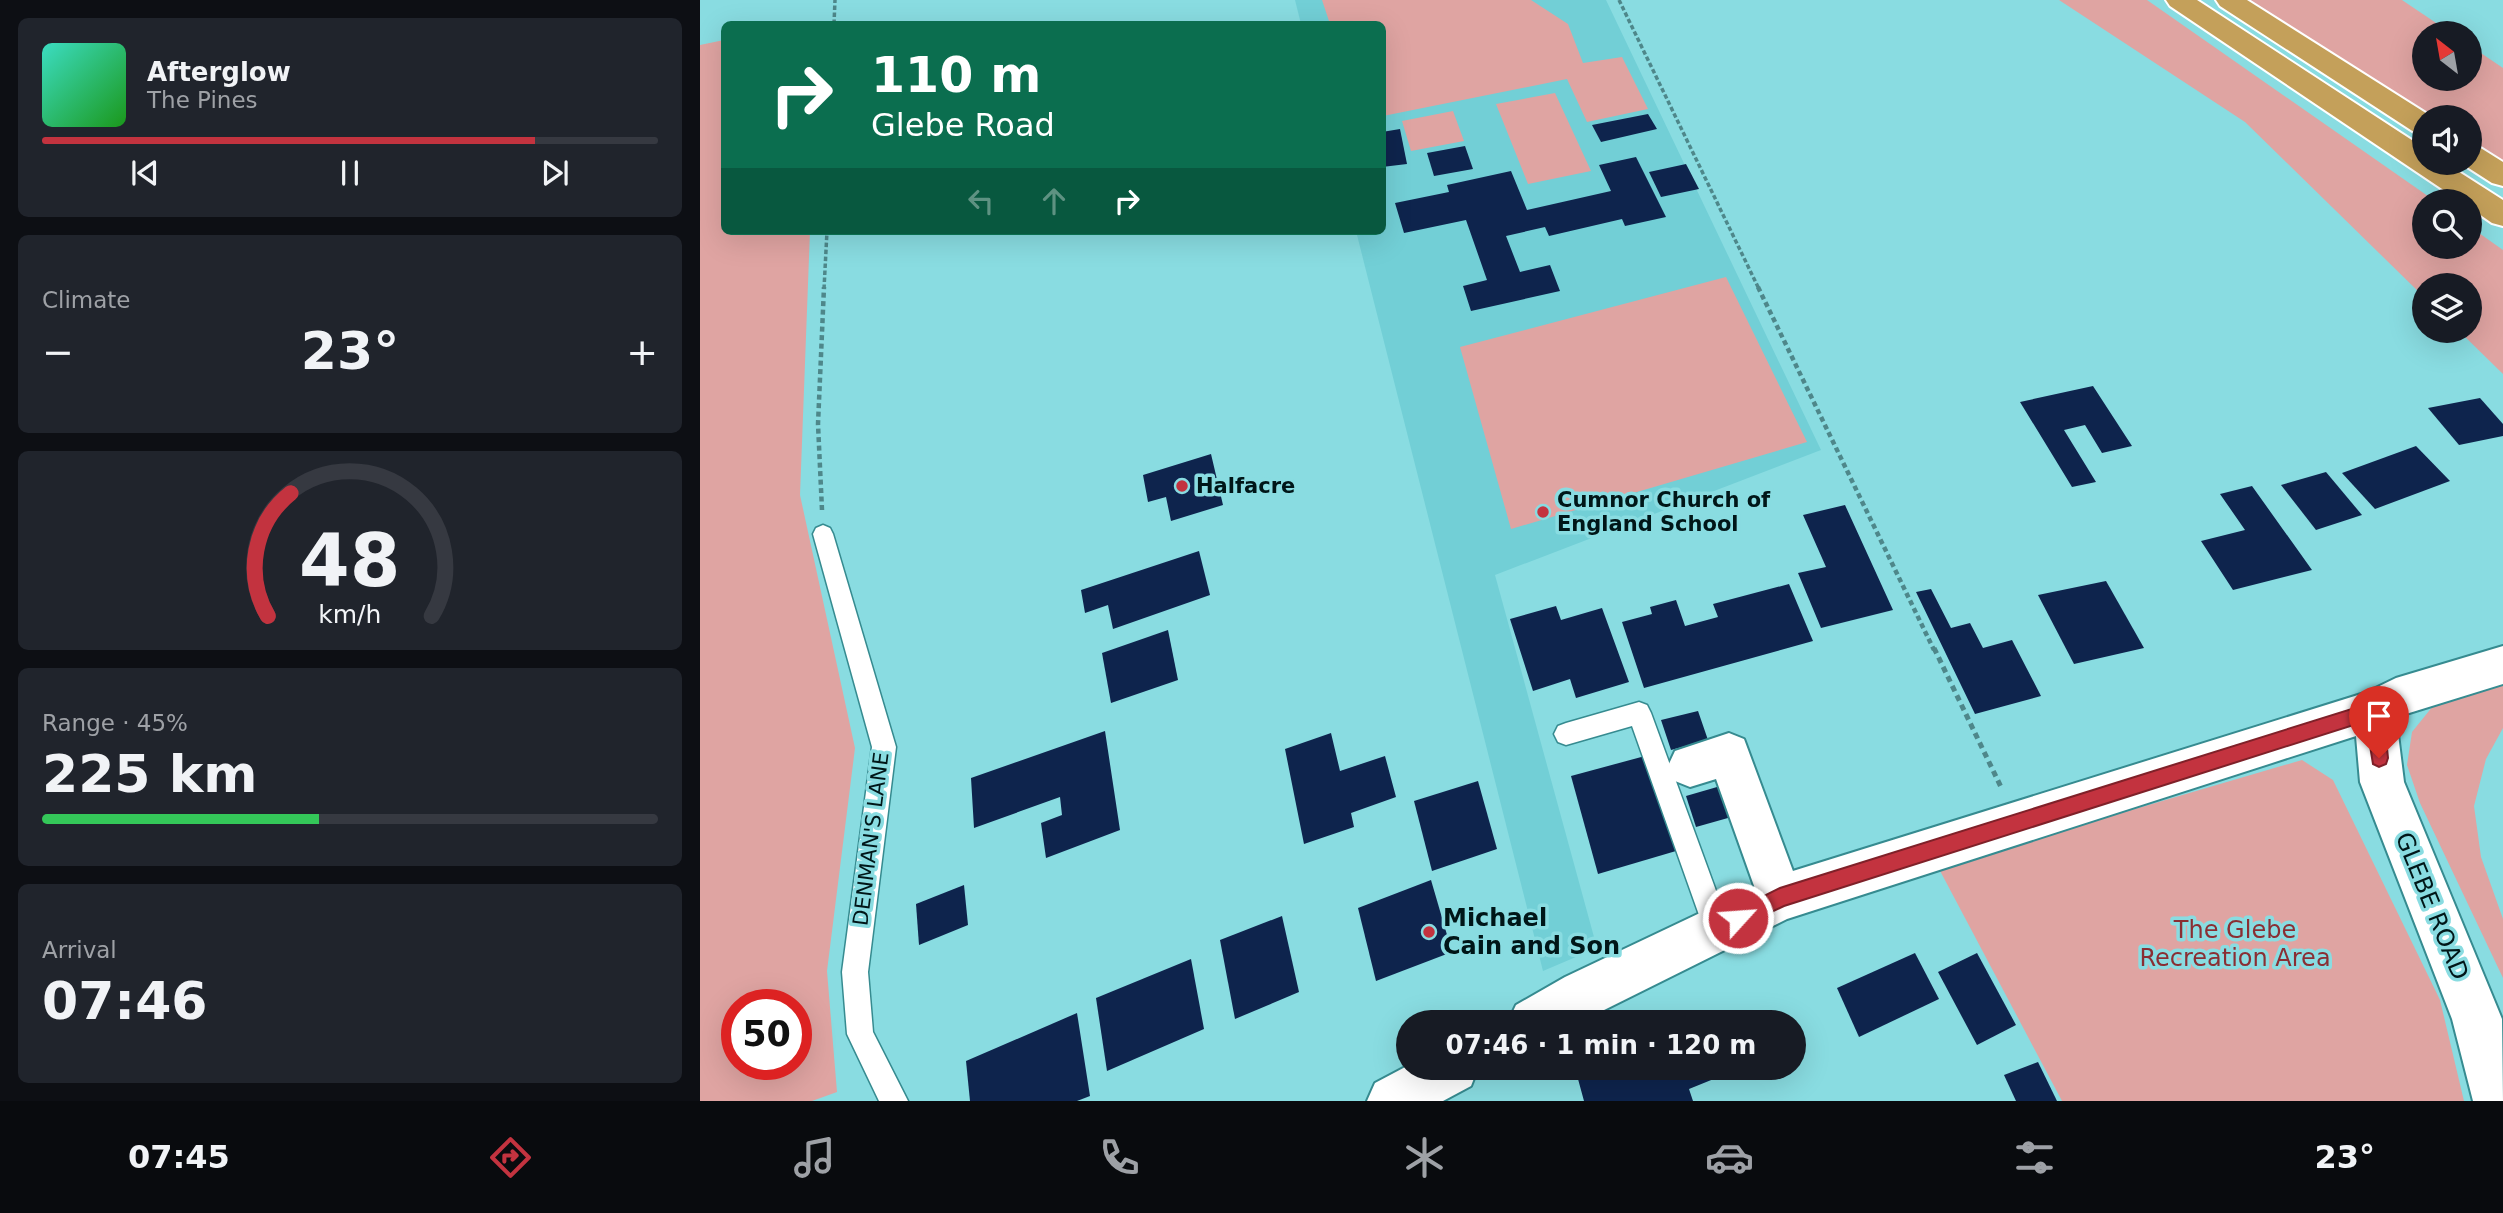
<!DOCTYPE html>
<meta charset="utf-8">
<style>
:root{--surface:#171b24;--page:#20242c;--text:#f1f3f6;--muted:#9ea1a6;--line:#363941;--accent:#c3333f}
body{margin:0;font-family:"DejaVu Sans",sans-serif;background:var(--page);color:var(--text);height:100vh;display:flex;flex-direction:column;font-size:26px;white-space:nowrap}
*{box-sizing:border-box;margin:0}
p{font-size:23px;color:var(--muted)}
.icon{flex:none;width:38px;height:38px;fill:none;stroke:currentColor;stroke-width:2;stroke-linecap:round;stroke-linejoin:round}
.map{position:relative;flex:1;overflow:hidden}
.panel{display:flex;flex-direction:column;gap:18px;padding:18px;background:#0d0f14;width:700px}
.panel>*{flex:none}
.banner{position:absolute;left:21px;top:21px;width:665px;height:214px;border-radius:10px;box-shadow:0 7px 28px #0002;background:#0b6e4f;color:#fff;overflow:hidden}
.needle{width:46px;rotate:329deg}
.fabs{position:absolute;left:1712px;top:21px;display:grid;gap:14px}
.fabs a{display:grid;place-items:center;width:70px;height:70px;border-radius:50%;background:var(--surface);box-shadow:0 7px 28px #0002;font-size:35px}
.speed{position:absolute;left:21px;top:989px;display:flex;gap:14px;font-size:35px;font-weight:700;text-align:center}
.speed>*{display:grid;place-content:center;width:91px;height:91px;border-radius:50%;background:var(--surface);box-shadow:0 7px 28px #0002;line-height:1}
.speed .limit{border:10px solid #d22;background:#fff;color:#111}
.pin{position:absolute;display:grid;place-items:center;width:60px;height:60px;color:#fff;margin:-72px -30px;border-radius:50% 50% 50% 0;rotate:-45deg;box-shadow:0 0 7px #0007}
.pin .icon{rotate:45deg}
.me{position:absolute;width:77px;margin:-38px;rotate:64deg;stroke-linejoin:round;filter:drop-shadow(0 0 5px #0008)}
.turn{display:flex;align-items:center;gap:24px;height:147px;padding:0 35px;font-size:32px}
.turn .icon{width:91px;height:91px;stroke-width:2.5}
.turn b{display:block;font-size:49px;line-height:60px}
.lanes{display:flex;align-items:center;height:66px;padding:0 35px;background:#0003;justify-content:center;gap:35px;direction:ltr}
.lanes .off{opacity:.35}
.big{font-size:52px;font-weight:600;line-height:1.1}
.panel .widget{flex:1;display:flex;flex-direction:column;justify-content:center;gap:10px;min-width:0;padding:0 24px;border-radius:10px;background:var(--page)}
.panel .dial{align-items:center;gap:0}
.dial svg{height:182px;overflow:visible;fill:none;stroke:var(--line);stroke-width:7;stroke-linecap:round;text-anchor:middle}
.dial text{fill:var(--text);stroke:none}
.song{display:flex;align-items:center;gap:21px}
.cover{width:84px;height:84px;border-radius:10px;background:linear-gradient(135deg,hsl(170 70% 55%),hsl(120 70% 35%))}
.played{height:7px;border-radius:4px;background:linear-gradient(90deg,var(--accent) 80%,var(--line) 80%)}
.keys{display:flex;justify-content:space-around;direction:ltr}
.heat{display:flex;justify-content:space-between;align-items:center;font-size:38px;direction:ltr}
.charge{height:10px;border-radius:5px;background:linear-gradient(90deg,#34c759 45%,var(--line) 0)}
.trip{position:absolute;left:696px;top:1010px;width:410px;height:70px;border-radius:35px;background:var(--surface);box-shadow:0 7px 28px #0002;font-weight:600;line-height:70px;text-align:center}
.tabs{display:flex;height:112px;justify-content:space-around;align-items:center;background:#090b0e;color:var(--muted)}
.tabs .icon{width:49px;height:49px}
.tabs .active{color:var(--accent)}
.tabs b{font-size:32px;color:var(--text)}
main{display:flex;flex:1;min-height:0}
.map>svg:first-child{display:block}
.built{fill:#72cfd6}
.green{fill:#dfa4a2;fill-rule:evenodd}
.building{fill:#0e244d}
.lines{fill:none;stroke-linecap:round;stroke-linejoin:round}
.service-casing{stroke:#368b90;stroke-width:3}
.minor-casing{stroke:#368b90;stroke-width:4}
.tertiary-casing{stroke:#368b90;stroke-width:4}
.secondary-casing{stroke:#368b90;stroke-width:4}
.trunk-casing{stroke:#fff;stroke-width:4}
.path-far2{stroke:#4e878a;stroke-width:3.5;stroke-dasharray:4.5 2.5;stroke-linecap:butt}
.path-far1{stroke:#4e878a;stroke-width:4.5;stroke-dasharray:5 3.5;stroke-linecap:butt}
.path{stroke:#4e878a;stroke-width:5;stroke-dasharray:6 4.5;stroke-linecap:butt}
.service{fill:#fff;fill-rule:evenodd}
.minor{fill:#fff;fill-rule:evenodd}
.tertiary{fill:#fff;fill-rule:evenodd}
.secondary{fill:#fff;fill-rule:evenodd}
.trunk{fill:#c4a05a;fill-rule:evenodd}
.route{fill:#c3333f;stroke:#7f2129;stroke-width:2}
.poi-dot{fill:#c3333f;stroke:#89dce1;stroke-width:2.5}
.labels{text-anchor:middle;stroke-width:7;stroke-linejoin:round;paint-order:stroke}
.poi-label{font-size:21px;font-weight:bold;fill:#001618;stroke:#89dce1;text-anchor:start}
.street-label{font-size:21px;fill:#001618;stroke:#89dce1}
.near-street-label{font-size:24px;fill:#001618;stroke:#89dce1}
.near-poi-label{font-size:24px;font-weight:bold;fill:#001618;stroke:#89dce1;text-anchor:start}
.near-park-label{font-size:24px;fill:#8a2e33;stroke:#89dce1}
</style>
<main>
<section class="panel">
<div class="widget">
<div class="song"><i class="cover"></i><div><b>Afterglow</b><p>The Pines</p></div></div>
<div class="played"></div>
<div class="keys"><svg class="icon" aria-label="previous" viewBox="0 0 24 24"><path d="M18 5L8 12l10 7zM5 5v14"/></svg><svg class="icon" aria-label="pause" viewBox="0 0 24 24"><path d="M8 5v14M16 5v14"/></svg><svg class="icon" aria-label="next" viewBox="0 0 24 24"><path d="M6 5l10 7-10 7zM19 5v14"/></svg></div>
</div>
<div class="widget"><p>Climate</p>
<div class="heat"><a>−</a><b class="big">23°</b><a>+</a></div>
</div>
<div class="widget dial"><svg viewBox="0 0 100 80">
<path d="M14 69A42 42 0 1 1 86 69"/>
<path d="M14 69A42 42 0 0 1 24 15" stroke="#c3333f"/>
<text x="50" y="56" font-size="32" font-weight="700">48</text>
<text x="50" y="72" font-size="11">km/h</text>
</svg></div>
<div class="widget"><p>Range · 45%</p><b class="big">225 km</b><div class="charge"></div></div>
<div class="widget"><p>Arrival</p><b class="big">07:46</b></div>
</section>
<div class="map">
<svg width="1803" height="1101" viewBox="0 0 1803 1101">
<rect width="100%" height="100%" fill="#89dce1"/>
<!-- built -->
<polygon class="built" points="595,0 906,0 1121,450 795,575 897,948 843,971 656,231 682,231 682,24 601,24"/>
<!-- green -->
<g class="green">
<polygon points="622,0 831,0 868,24 883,63 922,57 948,109 887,122 867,79 683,116 682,24 630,24"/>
<polygon points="1359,0 1447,0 1735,201 1724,201 1724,247 1769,247 1769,226 1803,250 1803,374 1759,331 1769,331 1769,285 1724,285 1724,297 1545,122"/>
<polygon points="1550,0 1702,0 1751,33 1724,33 1724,79 1769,79 1769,45 1803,68 1803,161 1769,139 1769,117 1734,117"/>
<path d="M24 40V231H110L100 495 155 748 127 971 137 1092 112 1101H0V45ZM37 1004H96V1064H37Z"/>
<polygon points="855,93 891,171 828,184 796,104"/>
<polygon points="753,111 764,141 711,151 702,121"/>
<polygon points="1026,277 1107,442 811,529 760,347"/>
<polygon points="1803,676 1803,728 1786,759 1774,806 1781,857 1803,919 1803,978 1720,803 1707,765 1712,732 1733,706"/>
<polygon points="1602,760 1633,780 1740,1000 1764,1101 1362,1101 1238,867"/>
</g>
<!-- building -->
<g class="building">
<polygon points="948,114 957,129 901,142 892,125"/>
<polygon points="700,129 707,164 682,167 682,132"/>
<polygon points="765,146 773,169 734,176 727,153"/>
<polygon points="936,157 966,217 925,226 922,219 849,236 845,227 806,236 820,272 850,265 860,291 771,311 763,286 787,280 766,220 704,233 695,203 749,192 747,185 811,171 827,210 911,191 899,165"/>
<polygon points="986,164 999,189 961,197 949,172"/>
<polygon points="1393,386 1432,446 1402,453 1385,425 1364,430 1396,482 1372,487 1320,402"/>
<polygon points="1780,398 1803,424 1803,436 1759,445 1728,408"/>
<polygon points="1716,446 1750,481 1675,509 1642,473"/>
<polygon points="511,454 523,505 471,521 466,497 448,502 443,475"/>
<polygon points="1626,472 1662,515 1616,530 1581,485"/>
<polygon points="1552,486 1612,570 1533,590 1501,541 1545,530 1520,494"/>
<polygon points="1145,505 1193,610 1121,628 1098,573 1126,567 1103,515"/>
<polygon points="499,551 510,595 413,629 408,605 385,613 381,590"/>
<polygon points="1406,581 1444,648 1374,664 1338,595"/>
<polygon points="1089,584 1113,641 944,688 922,622 952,614 950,607 976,600 985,626 1018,617 1013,604"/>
<polygon points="1231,589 1251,628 1270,623 1283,648 1312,640 1341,696 1275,714 1216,592"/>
<polygon points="856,606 861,620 902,608 929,682 876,698 870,679 833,691 810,619"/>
<polygon points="468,630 478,680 411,703 402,653"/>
<polygon points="998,711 1008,740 971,750 961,720"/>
<polygon points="405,731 420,830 346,858 341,823 362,815 360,797 274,828 271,778"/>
<polygon points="631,733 640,771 685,756 696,797 651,813 654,827 604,844 585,749"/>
<polygon points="945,756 976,851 898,874 871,776"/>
<polygon points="778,781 797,849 732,871 714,801"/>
<polygon points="1024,785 1035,816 996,827 986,796"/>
<polygon points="731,880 752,952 676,981 658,908"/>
<polygon points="264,885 268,925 219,945 216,904"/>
<polygon points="582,916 599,992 535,1019 520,940"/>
<polygon points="1215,953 1239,999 1159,1037 1137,988"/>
<polygon points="1277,953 1316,1025 1277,1045 1238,972"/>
<polygon points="491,959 504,1029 407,1071 396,998"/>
<polygon points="377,1013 390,1096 377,1101 270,1101 266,1061"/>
<polygon points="1338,1062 1357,1101 1316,1101 1304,1075"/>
<polygon points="875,1068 1023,1068 1026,1074 989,1089 993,1101 884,1101"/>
</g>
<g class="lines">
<!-- service casing -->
<g class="service-casing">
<g id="service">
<polygon points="123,525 130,528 133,534 196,747 168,972 173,1032 208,1101 179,1101 147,1034 142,972 172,747 113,534 116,528"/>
<polygon points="939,702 947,705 951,713 1030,929 1026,938 1017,942 1008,938 1004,929 932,726 866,745 858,742 854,734 858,726 866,723"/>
</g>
</g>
<!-- minor casing -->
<g class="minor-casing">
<polygon id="minor" points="1029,733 1044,739 1103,898 1096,914 1080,921 1064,914 1016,779 990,787 975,781 968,766 975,751"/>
</g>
<!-- tertiary casing -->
<g class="tertiary-casing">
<polygon id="tertiary" points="1803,646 1803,684 1706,714 1674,730 1659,724 1653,710 1659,696 1696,678"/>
</g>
<!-- secondary casing -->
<g class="secondary-casing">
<g id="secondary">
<polygon points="1674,690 1689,696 1695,710 1704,782 1802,1019 1803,1101 1773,1101 1752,1019 1660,782 1656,736 1087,919 880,1022 808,1022 816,1005 865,977 1080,875"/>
<polygon points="709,1065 709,1068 778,1068 771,1086 743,1101 667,1101 675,1083"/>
</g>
</g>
<!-- trunk casing -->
<g class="trunk-casing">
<g id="trunk">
<polygon points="1466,0 1497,0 1724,148 1724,163 1745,163 1803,200 1803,226 1792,223 1769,207 1769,201 1760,201 1470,6"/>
<polygon points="1516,0 1547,0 1732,117 1724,117 1724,134 1714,132 1520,6"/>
<polygon points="1769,144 1779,147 1803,162 1803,186 1792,183 1761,163 1769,163"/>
</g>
</g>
<!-- path-far2 -->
<g class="path-far2">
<polyline points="919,0 1059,289"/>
<polyline points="134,24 135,0"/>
<polyline points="124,289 127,231"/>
</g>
<!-- path-far1 -->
<g class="path-far1">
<polyline points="1058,287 1234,650"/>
<polyline points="122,510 118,424 124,287"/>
</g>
<!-- path -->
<polyline class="path" points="1234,648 1301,787"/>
<!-- service -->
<use href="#service" class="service"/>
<!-- minor -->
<use href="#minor" class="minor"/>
<!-- tertiary -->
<use href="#tertiary" class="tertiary"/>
<!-- secondary -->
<use href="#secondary" class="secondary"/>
<!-- trunk -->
<use href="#trunk" class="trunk"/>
</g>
<!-- route -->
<polygon class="route" points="1674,702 1680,704 1683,710 1688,758 1686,764 1679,767 1673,764 1666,721 1084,906 1038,928 1032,925 1029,918 1032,912 1080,888"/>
<!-- markers -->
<g class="poi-dot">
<circle cx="482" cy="486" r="7"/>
<circle cx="843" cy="512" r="7"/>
<circle cx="729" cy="932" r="7"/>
</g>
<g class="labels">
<!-- poi labels -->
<g class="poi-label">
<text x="496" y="493">Halfacre</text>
<text x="857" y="507">Cumnor Church of<tspan x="857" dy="24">England School</tspan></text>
</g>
<!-- street labels -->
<g class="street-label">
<text transform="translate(171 839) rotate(-83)" y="7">DENMAN'S LANE</text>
</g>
<!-- near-street labels -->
<g class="near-street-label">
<text transform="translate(1732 906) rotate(68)" y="8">GLEBE ROAD</text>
</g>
<!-- near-poi labels -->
<g class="near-poi-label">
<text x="743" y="926">Michael<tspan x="743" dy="28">Cain and Son</tspan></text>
</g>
<!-- near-park labels -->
<g class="near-park-label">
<text x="1535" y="938">The Glebe<tspan x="1535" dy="28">Recreation Area</tspan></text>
</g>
</g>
</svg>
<div class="fabs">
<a><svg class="needle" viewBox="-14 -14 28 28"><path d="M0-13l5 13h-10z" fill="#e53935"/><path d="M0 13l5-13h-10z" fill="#9ea1a6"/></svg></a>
<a><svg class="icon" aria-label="sound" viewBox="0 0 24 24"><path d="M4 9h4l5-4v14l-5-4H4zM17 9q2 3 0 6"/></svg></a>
<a><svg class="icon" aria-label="search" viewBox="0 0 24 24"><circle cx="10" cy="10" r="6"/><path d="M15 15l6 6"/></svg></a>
<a><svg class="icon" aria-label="layers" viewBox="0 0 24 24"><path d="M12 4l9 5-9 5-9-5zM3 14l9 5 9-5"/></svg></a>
</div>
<div class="speed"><div class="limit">50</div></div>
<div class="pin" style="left:1679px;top:758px;background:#d93025"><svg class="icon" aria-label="arrive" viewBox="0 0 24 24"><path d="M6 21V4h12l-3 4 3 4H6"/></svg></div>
<svg class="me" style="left:1038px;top:918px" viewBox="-20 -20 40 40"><circle r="17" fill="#c3333f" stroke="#fff" stroke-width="3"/><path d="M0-11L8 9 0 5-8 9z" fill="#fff"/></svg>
<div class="trip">07:46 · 1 min · 120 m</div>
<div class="banner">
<div class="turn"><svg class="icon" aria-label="right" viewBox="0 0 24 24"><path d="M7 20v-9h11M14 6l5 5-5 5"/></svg><div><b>110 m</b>Glebe Road</div></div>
<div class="lanes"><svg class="icon off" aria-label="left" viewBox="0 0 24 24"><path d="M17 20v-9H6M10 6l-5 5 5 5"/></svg><svg class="icon off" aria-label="ahead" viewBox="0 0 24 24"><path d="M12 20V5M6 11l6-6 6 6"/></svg><svg class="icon" aria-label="right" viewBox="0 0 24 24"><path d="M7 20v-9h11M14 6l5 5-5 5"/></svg></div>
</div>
</div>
</main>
<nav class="tabs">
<b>07:45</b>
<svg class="icon active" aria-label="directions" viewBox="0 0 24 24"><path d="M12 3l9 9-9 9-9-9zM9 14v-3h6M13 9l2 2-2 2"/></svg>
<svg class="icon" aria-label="music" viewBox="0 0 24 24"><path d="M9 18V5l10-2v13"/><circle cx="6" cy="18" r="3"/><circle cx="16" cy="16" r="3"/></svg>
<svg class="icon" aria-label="phone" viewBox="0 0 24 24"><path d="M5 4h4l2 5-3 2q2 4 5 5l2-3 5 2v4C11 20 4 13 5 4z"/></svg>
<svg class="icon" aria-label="climate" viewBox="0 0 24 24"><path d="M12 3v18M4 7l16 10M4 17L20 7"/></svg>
<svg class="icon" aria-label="car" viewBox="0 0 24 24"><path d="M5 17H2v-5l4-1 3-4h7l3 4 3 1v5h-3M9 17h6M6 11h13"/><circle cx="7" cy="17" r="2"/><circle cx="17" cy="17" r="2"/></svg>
<svg class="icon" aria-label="filters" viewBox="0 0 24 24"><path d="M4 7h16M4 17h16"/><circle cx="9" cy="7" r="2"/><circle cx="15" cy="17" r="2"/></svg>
<b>23°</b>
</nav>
